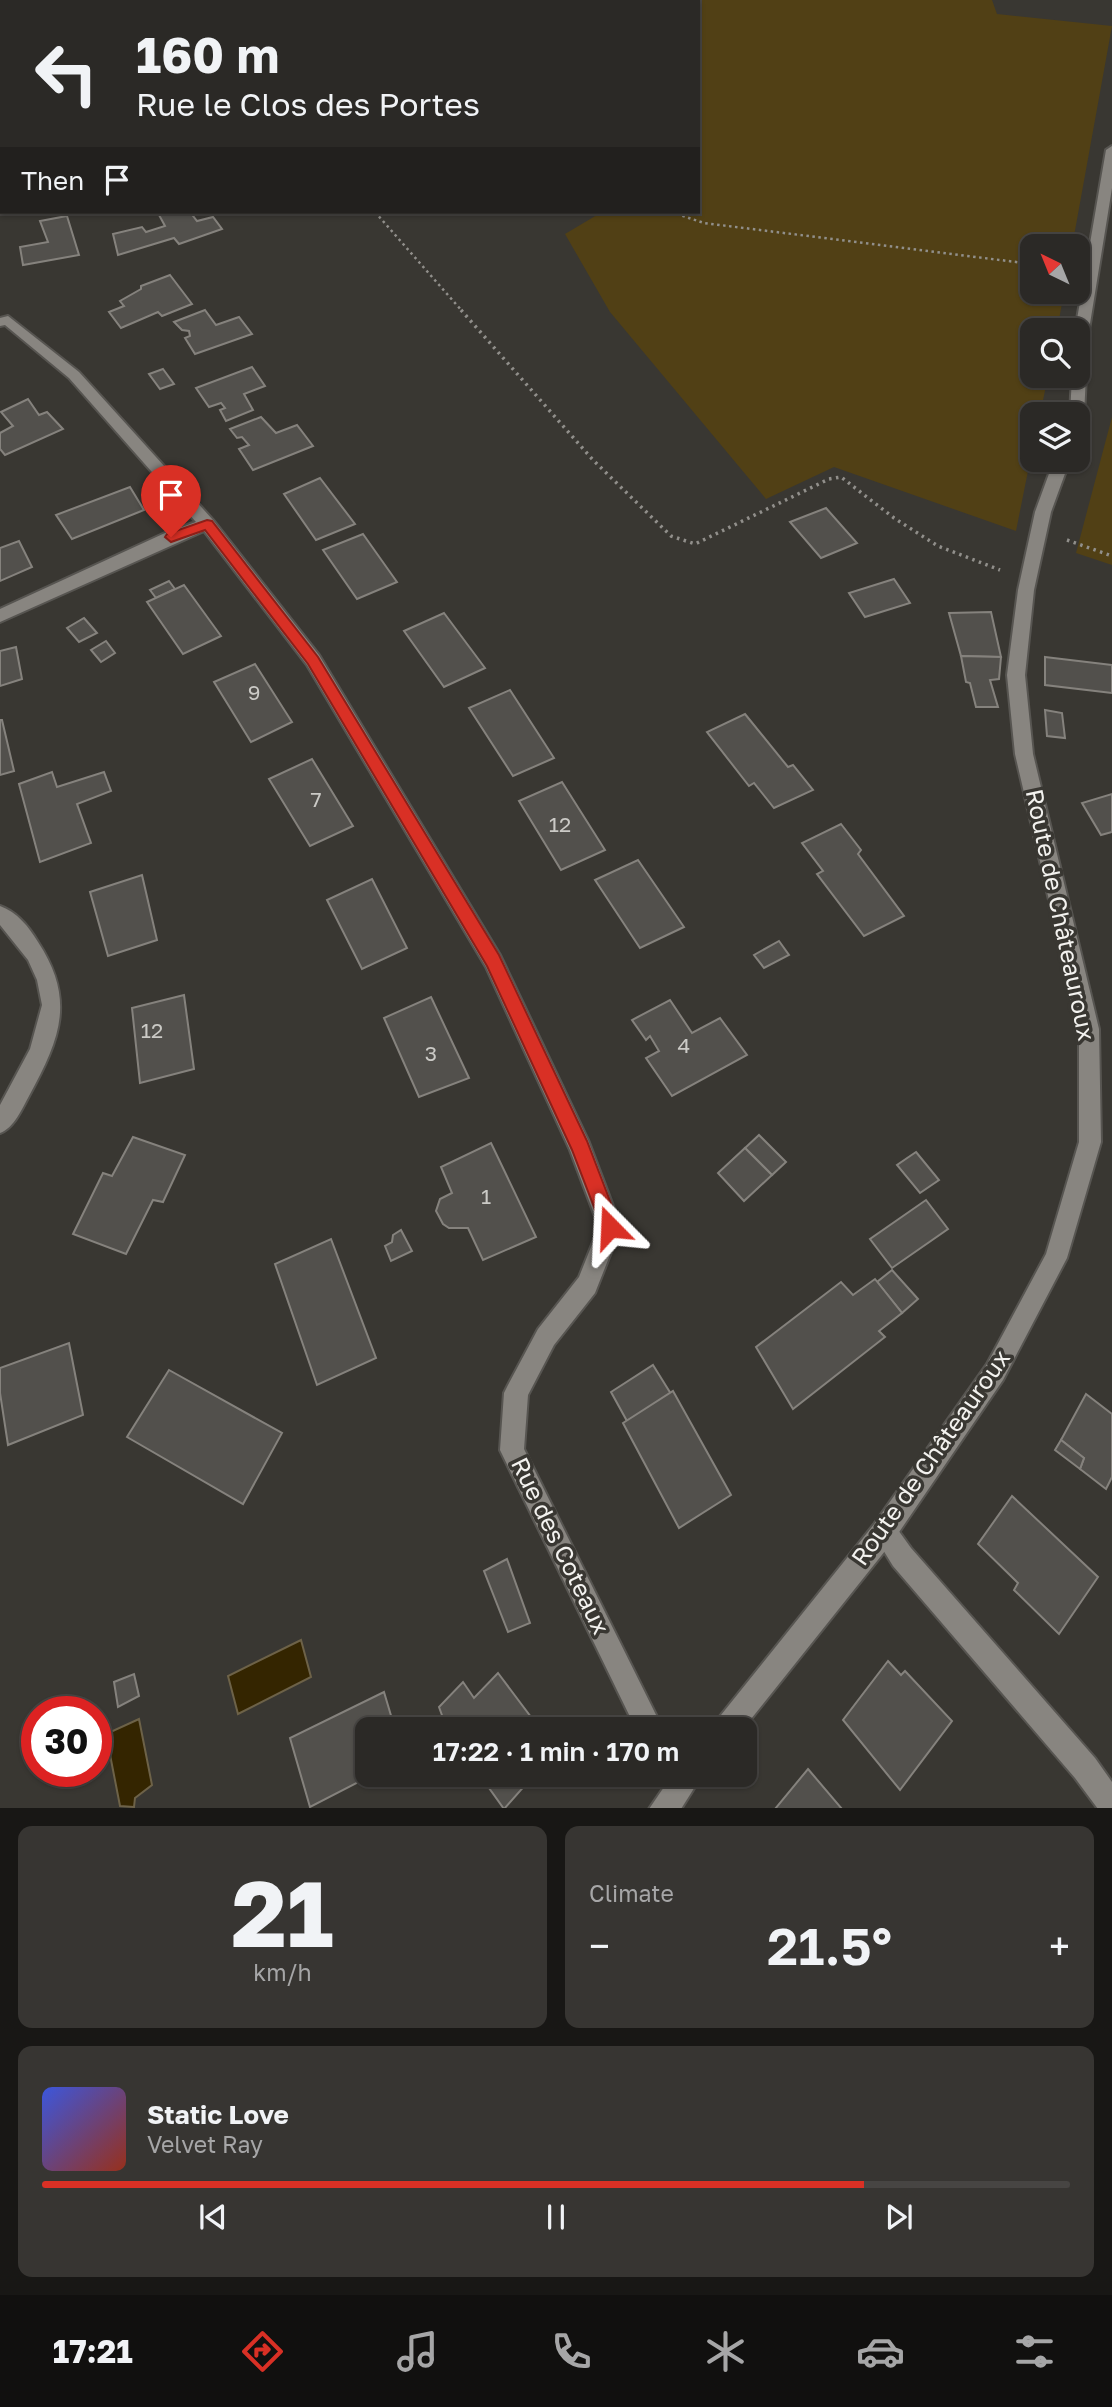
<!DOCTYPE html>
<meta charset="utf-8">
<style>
:root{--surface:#2b2926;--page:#373532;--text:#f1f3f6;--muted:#a6a6a7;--line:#474543;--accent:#d93025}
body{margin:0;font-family:"Golos Text",sans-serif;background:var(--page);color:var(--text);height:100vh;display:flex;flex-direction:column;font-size:26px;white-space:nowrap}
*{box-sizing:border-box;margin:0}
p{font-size:23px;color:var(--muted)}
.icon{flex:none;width:38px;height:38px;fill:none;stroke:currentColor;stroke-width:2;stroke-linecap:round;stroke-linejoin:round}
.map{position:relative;height:1808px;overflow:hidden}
.details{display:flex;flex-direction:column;gap:18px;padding:18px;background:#181715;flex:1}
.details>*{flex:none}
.top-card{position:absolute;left:0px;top:0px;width:700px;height:214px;box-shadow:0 2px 5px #0004,0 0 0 2px var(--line);background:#2b2926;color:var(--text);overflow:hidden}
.needle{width:46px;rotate:317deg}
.buttons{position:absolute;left:1020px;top:234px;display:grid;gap:14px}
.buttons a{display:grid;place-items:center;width:70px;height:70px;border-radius:14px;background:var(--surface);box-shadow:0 2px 5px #0004,0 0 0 2px var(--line);font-size:35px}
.speed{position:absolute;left:21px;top:1696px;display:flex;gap:14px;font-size:35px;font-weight:700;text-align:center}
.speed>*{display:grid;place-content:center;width:91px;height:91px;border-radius:50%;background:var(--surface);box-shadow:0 2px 5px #0004,0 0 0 2px var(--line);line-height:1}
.speed .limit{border:10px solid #d22;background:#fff;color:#111}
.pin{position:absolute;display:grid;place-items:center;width:60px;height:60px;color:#fff;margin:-72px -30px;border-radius:50% 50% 50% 0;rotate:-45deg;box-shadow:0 0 7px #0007}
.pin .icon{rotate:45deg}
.me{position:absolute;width:77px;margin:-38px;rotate:339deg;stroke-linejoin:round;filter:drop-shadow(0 0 5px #0008)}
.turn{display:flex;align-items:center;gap:24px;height:147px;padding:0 21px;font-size:32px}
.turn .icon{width:91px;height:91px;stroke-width:2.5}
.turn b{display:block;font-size:49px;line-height:60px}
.then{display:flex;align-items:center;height:66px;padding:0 21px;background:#0003;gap:14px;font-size:26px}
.big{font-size:52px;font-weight:600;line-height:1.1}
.details .tile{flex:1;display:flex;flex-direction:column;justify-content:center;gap:10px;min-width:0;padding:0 24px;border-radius:14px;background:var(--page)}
.details .dial{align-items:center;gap:0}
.dial b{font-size:91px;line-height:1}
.song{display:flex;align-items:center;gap:21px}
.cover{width:84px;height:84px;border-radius:10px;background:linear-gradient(135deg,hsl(230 70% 55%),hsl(10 70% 35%))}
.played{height:7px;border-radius:4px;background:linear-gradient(90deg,var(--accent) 80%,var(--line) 80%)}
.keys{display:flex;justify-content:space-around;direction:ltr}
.heat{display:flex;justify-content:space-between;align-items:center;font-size:38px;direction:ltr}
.details .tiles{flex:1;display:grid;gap:18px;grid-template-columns:1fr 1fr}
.tile:last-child{grid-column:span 2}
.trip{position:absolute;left:355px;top:1717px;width:402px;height:70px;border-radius:14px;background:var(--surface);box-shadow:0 2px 5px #0004,0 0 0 2px var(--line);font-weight:600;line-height:70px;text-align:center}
.dock{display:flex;height:112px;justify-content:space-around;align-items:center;background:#11100f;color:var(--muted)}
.dock .icon{width:49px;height:49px}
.dock .current{color:var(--accent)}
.dock b{font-size:32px;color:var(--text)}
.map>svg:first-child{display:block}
.green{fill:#514015}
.water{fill:#342500;stroke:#6d6248;stroke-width:2}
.building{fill:#52504c;stroke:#85827d;stroke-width:2}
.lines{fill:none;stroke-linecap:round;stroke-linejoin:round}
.minor-casing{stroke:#575551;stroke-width:4}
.tertiary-casing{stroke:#575551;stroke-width:4}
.path-far1{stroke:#918f8b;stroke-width:2.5;stroke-dasharray:2.5 3.5;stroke-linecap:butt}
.path{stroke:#918f8b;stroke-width:3.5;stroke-dasharray:2.5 4.5;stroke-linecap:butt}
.minor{fill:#888580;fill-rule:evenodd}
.tertiary{fill:#888580;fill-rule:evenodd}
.route{fill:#d93025;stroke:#8d1f18;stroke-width:2}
.labels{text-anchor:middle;stroke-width:7;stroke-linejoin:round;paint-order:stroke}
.number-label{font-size:21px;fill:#cbcac6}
.street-label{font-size:24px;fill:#f3f2ef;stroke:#393732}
</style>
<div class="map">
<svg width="1112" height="1809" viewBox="0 0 1112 1809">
<rect width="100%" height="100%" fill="#393732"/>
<!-- green -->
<g class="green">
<polygon points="564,0 992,0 997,14 1112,26 1072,247 1032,247 1032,292 1064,292 1057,331 1032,331 1032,376 1048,376 1040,415 1032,415 1032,451 1016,531 834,467 766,499 610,312 565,234 602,212 698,212 698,2"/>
<polygon points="1112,417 1112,565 1076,553"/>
</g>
<!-- water -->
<g class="water">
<polygon points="301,1640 311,1677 238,1714 228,1676"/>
<polygon points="139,1719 152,1785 135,1798 134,1807 120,1806 106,1734"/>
</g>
<!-- building -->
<g class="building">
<polygon points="171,212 190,212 197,221 213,217 222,229 179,244 174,238 118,255 113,234 142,227 146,232 165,226 159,215"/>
<polygon points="67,216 79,255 23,265 20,247 48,242 40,221"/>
<polygon points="170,275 192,304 162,316 158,312 121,328 109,312 124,306 120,301 141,289 141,286"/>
<polygon points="205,310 216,325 239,317 252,334 195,354 185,338 190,336 189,331 182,330 174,322"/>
<polygon points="252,367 265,386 244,394 253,410 226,421 220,410 225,408 221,403 209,407 196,388"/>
<polygon points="163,369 174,384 160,389 149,374"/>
<polygon points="28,399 39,415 47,412 63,429 5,455 0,449 0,433 13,426 1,412"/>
<polygon points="261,417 276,433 297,425 313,446 253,470 239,449 249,445 242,437 237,438 230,429"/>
<polygon points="320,478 355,524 316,540 284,494"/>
<polygon points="130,487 144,510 72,539 56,515"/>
<polygon points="826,508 857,543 821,558 790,522"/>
<polygon points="363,534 397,582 357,599 323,550"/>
<polygon points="19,541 32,567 0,581 0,548"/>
<polygon points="894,579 910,603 865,617 849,593"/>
<polygon points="169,581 175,589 156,598 150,590"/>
<polygon points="184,585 221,636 183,654 147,602"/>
<polygon points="991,612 1001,657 961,656 949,613"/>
<polygon points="444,613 485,668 444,687 404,631"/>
<polygon points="84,618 97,633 79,642 67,628"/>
<polygon points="106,641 115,653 101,662 91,650"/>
<polygon points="16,647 22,679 0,686 0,651"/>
<polygon points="961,656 1001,657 999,679 990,680 998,707 976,707 970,683 966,682"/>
<polygon points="1045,657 1112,665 1112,693 1045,685"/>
<polygon points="255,664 292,722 251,742 214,682"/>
<polygon points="510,690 554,758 513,776 469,708"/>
<polygon points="1045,710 1062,713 1065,738 1047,736"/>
<polygon points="745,714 788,767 793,765 813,790 774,808 754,783 749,786 707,732"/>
<polygon points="0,720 2,720 14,771 0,775"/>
<polygon points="312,759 353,826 310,846 269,779"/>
<polygon points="52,772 57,787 104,772 111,791 77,804 91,843 40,862 19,784"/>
<polygon points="562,782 605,850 561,870 519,801"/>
<polygon points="1112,794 1112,832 1101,835 1082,803"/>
<polygon points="841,824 861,850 858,854 904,916 864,936 817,874 823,871 802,843"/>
<polygon points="638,860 684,927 640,948 595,880"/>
<polygon points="142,875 157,940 108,956 90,892"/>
<polygon points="372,879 407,948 362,969 327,900"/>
<polygon points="779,941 789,955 764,968 754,955"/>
<polygon points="184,995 194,1069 140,1083 132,1008"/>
<polygon points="431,997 469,1078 419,1097 384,1018"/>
<polygon points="670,1000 692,1033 720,1018 747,1055 672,1096 646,1058 659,1051 650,1036 646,1040 632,1020"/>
<polygon points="759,1135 786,1162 772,1175 745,1148"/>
<polygon points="133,1137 185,1155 163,1202 153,1200 126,1254 73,1234 103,1173 112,1176"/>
<polygon points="491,1143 536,1237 483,1260 468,1228 449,1228 443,1224 436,1211 440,1199 452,1193 441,1167"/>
<polygon points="745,1148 772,1175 744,1201 718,1173"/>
<polygon points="916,1152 939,1180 920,1193 897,1165"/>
<polygon points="926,1200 948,1229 892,1268 870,1239"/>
<polygon points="401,1230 412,1251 391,1261 385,1246 392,1242 393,1235"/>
<polygon points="331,1239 376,1358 317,1385 275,1264"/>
<polygon points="892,1270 918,1299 902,1313 877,1282"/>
<polygon points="875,1279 902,1313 879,1331 885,1337 793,1409 756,1347 841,1282 853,1295"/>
<polygon points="69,1343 83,1415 8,1445 0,1393 0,1368"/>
<polygon points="653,1365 671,1394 627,1421 611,1392"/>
<polygon points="169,1370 282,1433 243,1504 127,1437"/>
<polygon points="673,1391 731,1495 679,1528 623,1423"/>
<polygon points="1086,1394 1112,1414 1112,1477 1106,1489 1080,1469 1084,1458 1061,1440"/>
<polygon points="1061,1440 1084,1458 1080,1469 1055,1450"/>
<polygon points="1012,1496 1098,1577 1059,1634 1014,1590 1018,1583 978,1544"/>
<polygon points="507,1559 530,1623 508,1632 484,1571"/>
<polygon points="888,1661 901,1675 905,1671 952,1721 900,1790 843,1720"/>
<polygon points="498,1673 540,1729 447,1729 439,1707 463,1682 474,1698"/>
<polygon points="134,1674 139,1696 118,1707 114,1682"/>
<polygon points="384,1692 395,1729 368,1729 368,1774 374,1774 310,1807 290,1738"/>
<polygon points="808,1769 842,1809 775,1809"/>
<polygon points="479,1774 535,1774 504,1809"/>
</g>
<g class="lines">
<!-- minor casing -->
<g class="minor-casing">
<g id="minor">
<polygon points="8,316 79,372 213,520 319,655 500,955 588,1140 621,1227 595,1293 554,1345 528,1395 524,1449 663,1729 636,1729 500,1450 504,1393 508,1385 538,1329 579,1277 599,1227 570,1150 486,967 307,665 204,531 0,622 0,609 165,533 196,522 69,378 5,325 0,326 0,318"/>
<path d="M0 906C17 912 29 927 38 942 76 1000 60 1039 29 1096 22 1109 14 1128 0 1133V1105L30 1049 42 1005 37 980 28 960 0 925Z"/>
<polygon points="884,1520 893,1523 911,1548 1095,1758 1112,1782 1112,1809 1098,1809 1075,1778 893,1566 872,1532 875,1523"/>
</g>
</g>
<!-- tertiary casing -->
<g class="tertiary-casing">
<g id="tertiary">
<polygon points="1112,146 1112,188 1088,336 1084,415 1078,420 1078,415 1070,415 1072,376 1078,376 1078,331 1075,331 1106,150"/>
<polygon points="1054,460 1070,460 1051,512 1034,590 1025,675 1033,754 1099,1029 1101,1142 1067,1258 1003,1380 893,1541 743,1729 713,1729 717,1720 875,1523 987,1364 1046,1254 1079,1142 1079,1029 1015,754 1007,675 1018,590 1035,512"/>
<polygon points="673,1774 703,1774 681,1809 649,1809"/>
</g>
</g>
<!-- path-far1 -->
<g class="path-far1">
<polyline points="375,212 462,311"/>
<polyline points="671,212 704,223 1032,264"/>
</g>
<!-- path -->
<g class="path">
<polyline points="461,310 593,460 671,536 695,544 829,479 841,477 894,518 938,546 1000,570"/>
<polyline points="1067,540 1112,556"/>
</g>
<!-- minor -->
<use href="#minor" class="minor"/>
<!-- tertiary -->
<use href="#tertiary" class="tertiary"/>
</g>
<!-- route -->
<polygon class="route" points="207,520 212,521 318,657 499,955 587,1141 620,1227 617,1233 610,1236 604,1233 572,1150 487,966 308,664 205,530 171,542 165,537 167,534"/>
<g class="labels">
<!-- number labels -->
<g class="number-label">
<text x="254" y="700">9</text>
<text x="316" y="807">7</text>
<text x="560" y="832">12</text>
<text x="152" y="1038">12</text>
<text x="684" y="1053">4</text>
<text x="431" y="1061">3</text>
<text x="486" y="1204">1</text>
</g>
<!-- street labels -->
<g class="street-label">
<text transform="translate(1060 915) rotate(78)" y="8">Route de Châteauroux</text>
<text transform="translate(931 1458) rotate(-55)" y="8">Route de Châteauroux</text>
<text transform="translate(560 1546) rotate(64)" y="8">Rue des Coteaux</text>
</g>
</g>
</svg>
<div class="buttons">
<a><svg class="needle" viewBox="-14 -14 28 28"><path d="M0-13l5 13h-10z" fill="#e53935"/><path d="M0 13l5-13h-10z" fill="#a6a6a7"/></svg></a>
<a><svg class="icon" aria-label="search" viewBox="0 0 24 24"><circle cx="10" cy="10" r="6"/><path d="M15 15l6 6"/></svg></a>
<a><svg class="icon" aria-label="layers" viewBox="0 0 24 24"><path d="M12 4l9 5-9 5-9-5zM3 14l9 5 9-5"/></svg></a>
</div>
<div class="speed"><div class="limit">30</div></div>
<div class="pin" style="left:171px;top:537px;background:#d93025"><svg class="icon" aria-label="arrive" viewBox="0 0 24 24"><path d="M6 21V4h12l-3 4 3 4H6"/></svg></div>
<svg class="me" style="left:610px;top:1227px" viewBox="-20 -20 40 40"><path d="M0-17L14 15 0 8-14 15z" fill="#d93025" stroke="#fff" stroke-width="4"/></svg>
<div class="trip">17:22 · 1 min · 170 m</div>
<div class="top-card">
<div class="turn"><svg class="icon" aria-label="left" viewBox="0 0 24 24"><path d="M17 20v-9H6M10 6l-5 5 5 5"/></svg><div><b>160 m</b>Rue le Clos des Portes</div></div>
<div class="then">Then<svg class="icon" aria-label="arrive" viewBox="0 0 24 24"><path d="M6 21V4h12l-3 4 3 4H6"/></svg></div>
</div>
</div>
<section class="details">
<div class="tiles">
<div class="tile dial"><b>21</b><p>km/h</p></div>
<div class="tile"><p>Climate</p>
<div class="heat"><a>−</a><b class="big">21.5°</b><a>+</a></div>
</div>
<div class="tile">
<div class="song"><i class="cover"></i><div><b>Static Love</b><p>Velvet Ray</p></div></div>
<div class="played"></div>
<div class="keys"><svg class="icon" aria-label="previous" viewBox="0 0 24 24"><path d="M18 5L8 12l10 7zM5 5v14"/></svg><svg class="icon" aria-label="pause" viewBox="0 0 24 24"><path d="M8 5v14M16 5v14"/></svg><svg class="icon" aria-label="next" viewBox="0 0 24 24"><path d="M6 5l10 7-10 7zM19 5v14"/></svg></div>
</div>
</div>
</section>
<nav class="dock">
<b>17:21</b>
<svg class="icon current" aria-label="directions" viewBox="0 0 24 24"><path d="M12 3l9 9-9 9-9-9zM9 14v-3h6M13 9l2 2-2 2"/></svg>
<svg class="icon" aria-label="music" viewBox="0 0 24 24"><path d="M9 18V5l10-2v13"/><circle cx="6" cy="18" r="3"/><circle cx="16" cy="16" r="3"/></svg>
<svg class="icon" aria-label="phone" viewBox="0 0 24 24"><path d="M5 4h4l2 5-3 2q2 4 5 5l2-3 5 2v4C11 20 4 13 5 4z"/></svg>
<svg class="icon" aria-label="climate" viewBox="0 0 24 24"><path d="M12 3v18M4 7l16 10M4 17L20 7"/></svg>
<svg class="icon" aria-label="car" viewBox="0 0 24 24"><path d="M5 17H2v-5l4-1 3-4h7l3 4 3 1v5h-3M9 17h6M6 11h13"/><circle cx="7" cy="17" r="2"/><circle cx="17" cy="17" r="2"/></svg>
<svg class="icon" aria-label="filters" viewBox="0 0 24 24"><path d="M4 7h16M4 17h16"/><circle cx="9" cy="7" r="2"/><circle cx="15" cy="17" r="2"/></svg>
</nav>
